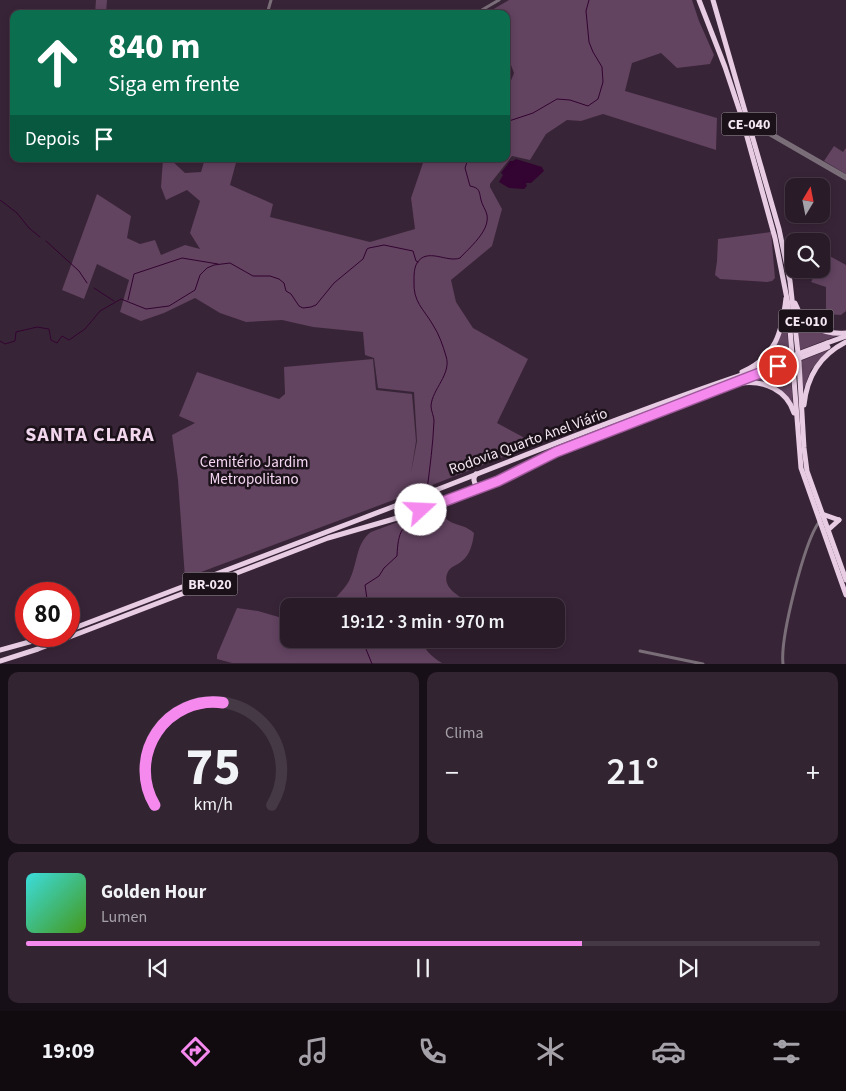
<!DOCTYPE html>
<html lang="pt">
<meta charset="utf-8">
<style>
:root{--surface:#2a1b29;--page:#322431;--text:#f1f3f6;--muted:#a5a1a8;--line:#463946;--accent:#f589ee}
body{margin:0;font-family:"Source Sans 3",sans-serif;background:var(--page);color:var(--text);height:100vh;display:flex;flex-direction:column;font-size:19px;white-space:nowrap}
*{box-sizing:border-box;margin:0}
p{font-size:16px;color:var(--muted)}
.icon{flex:none;width:28px;height:28px;fill:none;stroke:currentColor;stroke-width:2;stroke-linecap:round;stroke-linejoin:round}
.map{position:relative;height:664px;overflow:hidden}
.details{display:flex;flex-direction:column;gap:8px;padding:8px;background:#170f17;flex:1}
.details>*{flex:none}
.hud{position:absolute;left:10px;top:10px;width:500px;height:152px;border-radius:10px;box-shadow:0 2px 8px #0003,0 0 0 1px var(--line);background:#0b6e4f;color:#fff;overflow:hidden}
.needle{width:32px;rotate:10deg}
.controls{position:absolute;left:785px;top:178px;display:grid;gap:10px}
.controls a{display:grid;place-items:center;width:45px;height:45px;border-radius:10px;background:var(--surface);box-shadow:0 2px 8px #0003,0 0 0 1px var(--line);font-size:25px}
.speed{position:absolute;left:15px;top:582px;display:flex;gap:10px;font-size:25px;font-weight:700;text-align:center}
.speed>*{display:grid;place-content:center;width:65px;height:65px;border-radius:50%;background:var(--surface);box-shadow:0 2px 8px #0003,0 0 0 1px var(--line);line-height:1}
.speed .limit{border:8px solid #d22;background:#fff;color:#111}
.pin{position:absolute;display:grid;place-items:center;width:42px;height:42px;color:#fff;margin:-21px;border:2px solid #fff;border-radius:50%;box-shadow:0 1px 5px #0007}
.me{position:absolute;width:55px;margin:-28px;rotate:70deg;stroke-linejoin:round;filter:drop-shadow(0 0 4px #0008)}
.turn{display:flex;align-items:center;gap:18px;height:105px;padding:0 15px;font-size:22px}
.turn .icon{width:65px;height:65px;stroke-width:2.5}
.turn b{display:block;font-size:35px;line-height:42px}
.then{display:flex;align-items:center;height:48px;padding:0 15px;background:#0003;gap:10px;font-size:19px}
.big{font-size:38px;font-weight:600;line-height:1.1}
.details .tile{flex:1;display:flex;flex-direction:column;justify-content:center;gap:8px;min-width:0;padding:0 18px;border-radius:10px;background:var(--page)}
.details .dial{align-items:center;gap:0}
.dial svg{height:130px;overflow:visible;fill:none;stroke:var(--line);stroke-width:7;stroke-linecap:round;text-anchor:middle}
.dial text{fill:var(--text);stroke:none}
.song{display:flex;align-items:center;gap:15px}
.cover{width:60px;height:60px;border-radius:8px;background:linear-gradient(135deg,hsl(180 70% 55%),hsl(100 70% 35%))}
.played{height:5px;border-radius:2px;background:linear-gradient(90deg,var(--accent) 70%,var(--line) 70%)}
.keys{display:flex;justify-content:space-around;direction:ltr}
.heat{display:flex;justify-content:space-between;align-items:center;font-size:28px;direction:ltr}
.details .tiles{flex:1;display:grid;gap:8px;grid-template-columns:1fr 1fr}
.tile:last-child{grid-column:span 2}
.trip{position:absolute;left:280px;top:598px;width:285px;height:50px;border-radius:10px;background:var(--surface);box-shadow:0 2px 8px #0003,0 0 0 1px var(--line);font-weight:600;line-height:50px;text-align:center}
.tabs{display:flex;height:80px;justify-content:space-around;align-items:center;background:#110b10;color:var(--muted)}
.tabs .icon{width:35px;height:35px}
.tabs .on{color:var(--accent)}
.tabs b{font-size:22px;color:var(--text)}
.map>svg:first-child{display:block}
.green{fill:#624360}
.water{fill:#330331}
.lines{fill:none;stroke-linecap:round;stroke-linejoin:round}
.stream{stroke:#330331;stroke-width:1}
.minor{stroke:#7a6f79;stroke-width:3}
.highway{stroke:#e7cce4;stroke-width:5}
.highway-bridge{stroke:#e7cce4;stroke-width:5}
.route-casing{stroke:#9f599b;stroke-width:12}
.route{stroke:#f589ee;stroke-width:9}
.labels{text-anchor:middle;stroke-width:5;stroke-linejoin:round;paint-order:stroke}
.shield{fill:#1a1119;stroke:#b3a7b2;stroke-width:1}
.shield-label{font-size:14px;font-weight:bold;fill:#f5e7f3}
.street-label{font-size:15px;fill:#f5e7f3;stroke:#1a1119}
.park-label{font-size:15px;fill:#f6d7f3;stroke:#1a1119}
.district-label{font-size:20px;font-weight:bold;letter-spacing:1px;fill:#f2d7ef;stroke:#1a1119}
</style>
<div class="map">
<svg width="846" height="664" viewBox="0 0 846 664">
<rect width="100%" height="100%" fill="#382437"/>
<!-- green -->
<g class="green">
<polygon points="96,0 107,0 106,14 95,14"/>
<polygon points="509,0 692,0 699,21 714,55 710,64 677,68 661,53 632,63 625,91 717,118 716,150 603,114 581,121 567,120 546,134 530,160 512,156 490,184 490,187 502,209 492,246 451,280 456,302 473,328 528,359 497,423 536,444 407,495 185,578 178,480 172,435 195,423 179,416 197,372 279,399 285,394 284,367 373,359 376,390 412,394 416,441 411,473 417,441 414,392 378,388 374,358 365,355 363,332 313,327 282,320 246,322 220,313 195,298 164,313 141,321 120,312 129,280 97,264 84,299 62,290 97,194 131,216 127,238 140,244 155,240 161,255 185,245 200,249 190,233 200,201 187,190 166,200 161,187 163,159 170,159 185,173 201,172 204,162 217,162 219,159 237,159 230,185 273,204 270,217 370,242 415,229 411,198 424,160 437,162 438,159 506,159 506,88 510,83 514,73 506,52 506,14 485,14"/>
<polygon points="834,146 843,152 846,148 846,174 824,161"/>
<polygon points="771,232 775,278 772,281 767,282 720,279 715,275 717,261 718,239"/>
<polygon points="826,254 846,265 846,311 841,315 826,314 826,287 811,282 818,269 821,269 821,263"/>
<polygon points="796,310 803,320 839,335 800,350"/>
<path d="M786 316 789 354 756 367C775 350 780 340 786 316Z"/>
<polygon points="828,350 811,370 803,390 801,361"/>
<path d="M790 365 793 405C780 391 771 382 752 379Z"/>
<path d="M438 507C449 530 460 520 474 533 473 543 470 555 462 561 458 565 452 566 449 570 437 589 467 601 480 606H330C335 597 344 590 349 581 358 564 355 544 371 532Z"/>
<path d="M237 608 258 611 289 620V639H422C423 649 433 658 442 663H232L217 659V655Z"/>
</g>
<!-- water -->
<polygon class="water" points="516,159 542,167 544,171 531,183 526,183 527,186 524,189 509,188 499,182 503,175 501,173 510,161 513,161"/>
<g class="lines">
<!-- stream -->
<g class="stream">
<polyline points="506,122 533,113 557,99 570,100 588,106 598,99 603,82 602,67 593,52 589,42 586,11 589,0"/>
<polyline points="0,200 17,213 29,228 40,237"/>
<polyline points="46,241 79,271 87,283"/>
<polyline points="94,288 114,301"/>
<polyline points="128,300 134,274 182,258 218,264"/>
<polyline points="0,341 5,344 15,341 16,332 37,327 49,329 51,340 57,343 62,336 69,340 85,329 100,311 121,299 146,309 169,306 195,290 200,275 207,268 214,265 230,263 253,276 270,276 279,279 284,283 286,291 291,294 299,306 303,308 311,307 316,305 334,283 363,259 367,249 369,248 384,245 413,251 416,261 418,262"/>
<path d="M427 490C430 467 433 444 434 421 434 416 431 411 431 406 432 389 452 374 446 356 443 346 439 334 433 325 423 308 413 302 414 281 414 275 414 268 417 263 427 247 447 263 460 258 469 248 490 231 487 215 486 210 482 205 481 200 479 191 480 188 470 186L465 168 468 159"/>
<path d="M368 606 365 585 379 576 384 568 397 556C398 533 401 520 427 520L435 511"/>
<polyline points="362,639 372,664"/>
</g>
<!-- minor -->
<g class="minor">
<polyline points="267,14 271,0"/>
<polyline points="475,14 499,0"/>
<polyline points="747,119 846,176"/>
<polyline points="763,131 846,179"/>
<polyline points="640,651 703,664"/>
<path d="M783 664C780 638 804 543 819 522"/>
</g>
<!-- highway -->
<g class="highway">
<polyline points="699,0 725,67 741,115 775,238 788,304 801,468 846,595"/>
<polyline points="713,0 779,229 790,281 799,362 804,448 807,471 846,580"/>
<path d="M795 303C803 325 823 335 846 333"/>
<polyline points="827,343 846,336"/>
<path d="M742 372C776 357 782 332 786 298"/>
<path d="M741 383C764 380 787 390 794 413"/>
<path d="M804 405C807 376 820 355 846 342"/>
<path d="M476 474C473 478 473 482 477 486H482"/>
<polyline points="399,504 406,507 406,511 404,516"/>
<polyline points="822,514 839,520"/>
<polyline points="828,530 839,520"/>
<path d="M69 630C165 593 262 557 358 520 488 471 616 417 747 373"/>
<polyline points="0,650 51,636"/>
<polyline points="0,661 38,649 328,538 404,516 498,481 556,452 751,377"/>
</g>
<!-- highway-bridge -->
<g class="highway-bridge">
<polyline points="747,373 827,343"/>
<polyline points="751,377 828,347"/>
</g>
</g>
<g class="lines">
<!-- route casing -->
<g class="route-casing">
<polyline id="route" points="421,510 498,481 556,452 778,366"/>
</g>
<!-- route -->
<use href="#route" class="route"/>
</g>
<g class="labels">
<!-- shield labels -->
<g class="shield">
<rect x="721.5" y="112.5" width="55" height="23" rx="4"/>
<rect x="778.5" y="309.5" width="55" height="23" rx="4"/>
<rect x="182.5" y="572.5" width="55" height="23" rx="4"/>
</g>
<g class="shield-label">
<text x="749" y="129">CE-040</text>
<text x="806" y="326">CE-010</text>
<text x="210" y="589">BR-020</text>
</g>
<!-- street labels -->
<g class="street-label">
<text transform="translate(528 441) rotate(-20)" y="5">Rodovia Quarto Anel Viário</text>
</g>
<!-- park labels -->
<g class="park-label">
<text x="254" y="467">Cemitério Jardim<tspan x="254" dy="17">Metropolitano</tspan></text>
</g>
<!-- district labels -->
<g class="district-label">
<text x="90" y="441">SANTA CLARA</text>
</g>
</g>
</svg>
<div class="controls">
<a><svg class="needle" viewBox="-14 -14 28 28"><path d="M0-13l5 13h-10z" fill="#e53935"/><path d="M0 13l5-13h-10z" fill="#a5a1a8"/></svg></a>
<a><svg class="icon" aria-label="search" viewBox="0 0 24 24"><circle cx="10" cy="10" r="6"/><path d="M15 15l6 6"/></svg></a>
</div>
<div class="speed"><div class="limit">80</div></div>
<div class="pin" style="left:778px;top:366px;background:#d93025"><svg class="icon" aria-label="arrive" viewBox="0 0 24 24"><path d="M6 21V4h12l-3 4 3 4H6"/></svg></div>
<svg class="me" style="left:421px;top:510px" viewBox="-20 -20 40 40"><circle r="19" fill="#fff"/><path d="M0-13L10 11 0 6-10 11z" fill="#f589ee"/></svg>
<div class="trip">19:12 · 3 min · 970 m</div>
<div class="hud">
<div class="turn"><svg class="icon" aria-label="ahead" viewBox="0 0 24 24"><path d="M12 20V5M6 11l6-6 6 6"/></svg><div><b>840 m</b>Siga em frente</div></div>
<div class="then">Depois<svg class="icon" aria-label="arrive" viewBox="0 0 24 24"><path d="M6 21V4h12l-3 4 3 4H6"/></svg></div>
</div>
</div>
<section class="details">
<div class="tiles">
<div class="tile dial"><svg viewBox="0 0 100 80">
<path d="M14 69A42 42 0 1 1 86 69"/>
<path d="M14 69A42 42 0 0 1 56 6" stroke="#f589ee"/>
<text x="50" y="56" font-size="32" font-weight="700">75</text>
<text x="50" y="72" font-size="11">km/h</text>
</svg></div>
<div class="tile"><p>Clima</p>
<div class="heat"><a>−</a><b class="big">21°</b><a>+</a></div>
</div>
<div class="tile">
<div class="song"><i class="cover"></i><div><b>Golden Hour</b><p>Lumen</p></div></div>
<div class="played"></div>
<div class="keys"><svg class="icon" aria-label="previous" viewBox="0 0 24 24"><path d="M18 5L8 12l10 7zM5 5v14"/></svg><svg class="icon" aria-label="pause" viewBox="0 0 24 24"><path d="M8 5v14M16 5v14"/></svg><svg class="icon" aria-label="next" viewBox="0 0 24 24"><path d="M6 5l10 7-10 7zM19 5v14"/></svg></div>
</div>
</div>
</section>
<nav class="tabs">
<b>19:09</b>
<svg class="icon on" aria-label="directions" viewBox="0 0 24 24"><path d="M12 3l9 9-9 9-9-9zM9 14v-3h6M13 9l2 2-2 2"/></svg>
<svg class="icon" aria-label="music" viewBox="0 0 24 24"><path d="M9 18V5l10-2v13"/><circle cx="6" cy="18" r="3"/><circle cx="16" cy="16" r="3"/></svg>
<svg class="icon" aria-label="phone" viewBox="0 0 24 24"><path d="M5 4h4l2 5-3 2q2 4 5 5l2-3 5 2v4C11 20 4 13 5 4z"/></svg>
<svg class="icon" aria-label="climate" viewBox="0 0 24 24"><path d="M12 3v18M4 7l16 10M4 17L20 7"/></svg>
<svg class="icon" aria-label="car" viewBox="0 0 24 24"><path d="M5 17H2v-5l4-1 3-4h7l3 4 3 1v5h-3M9 17h6M6 11h13"/><circle cx="7" cy="17" r="2"/><circle cx="17" cy="17" r="2"/></svg>
<svg class="icon" aria-label="filters" viewBox="0 0 24 24"><path d="M4 7h16M4 17h16"/><circle cx="9" cy="7" r="2"/><circle cx="15" cy="17" r="2"/></svg>
</nav>
